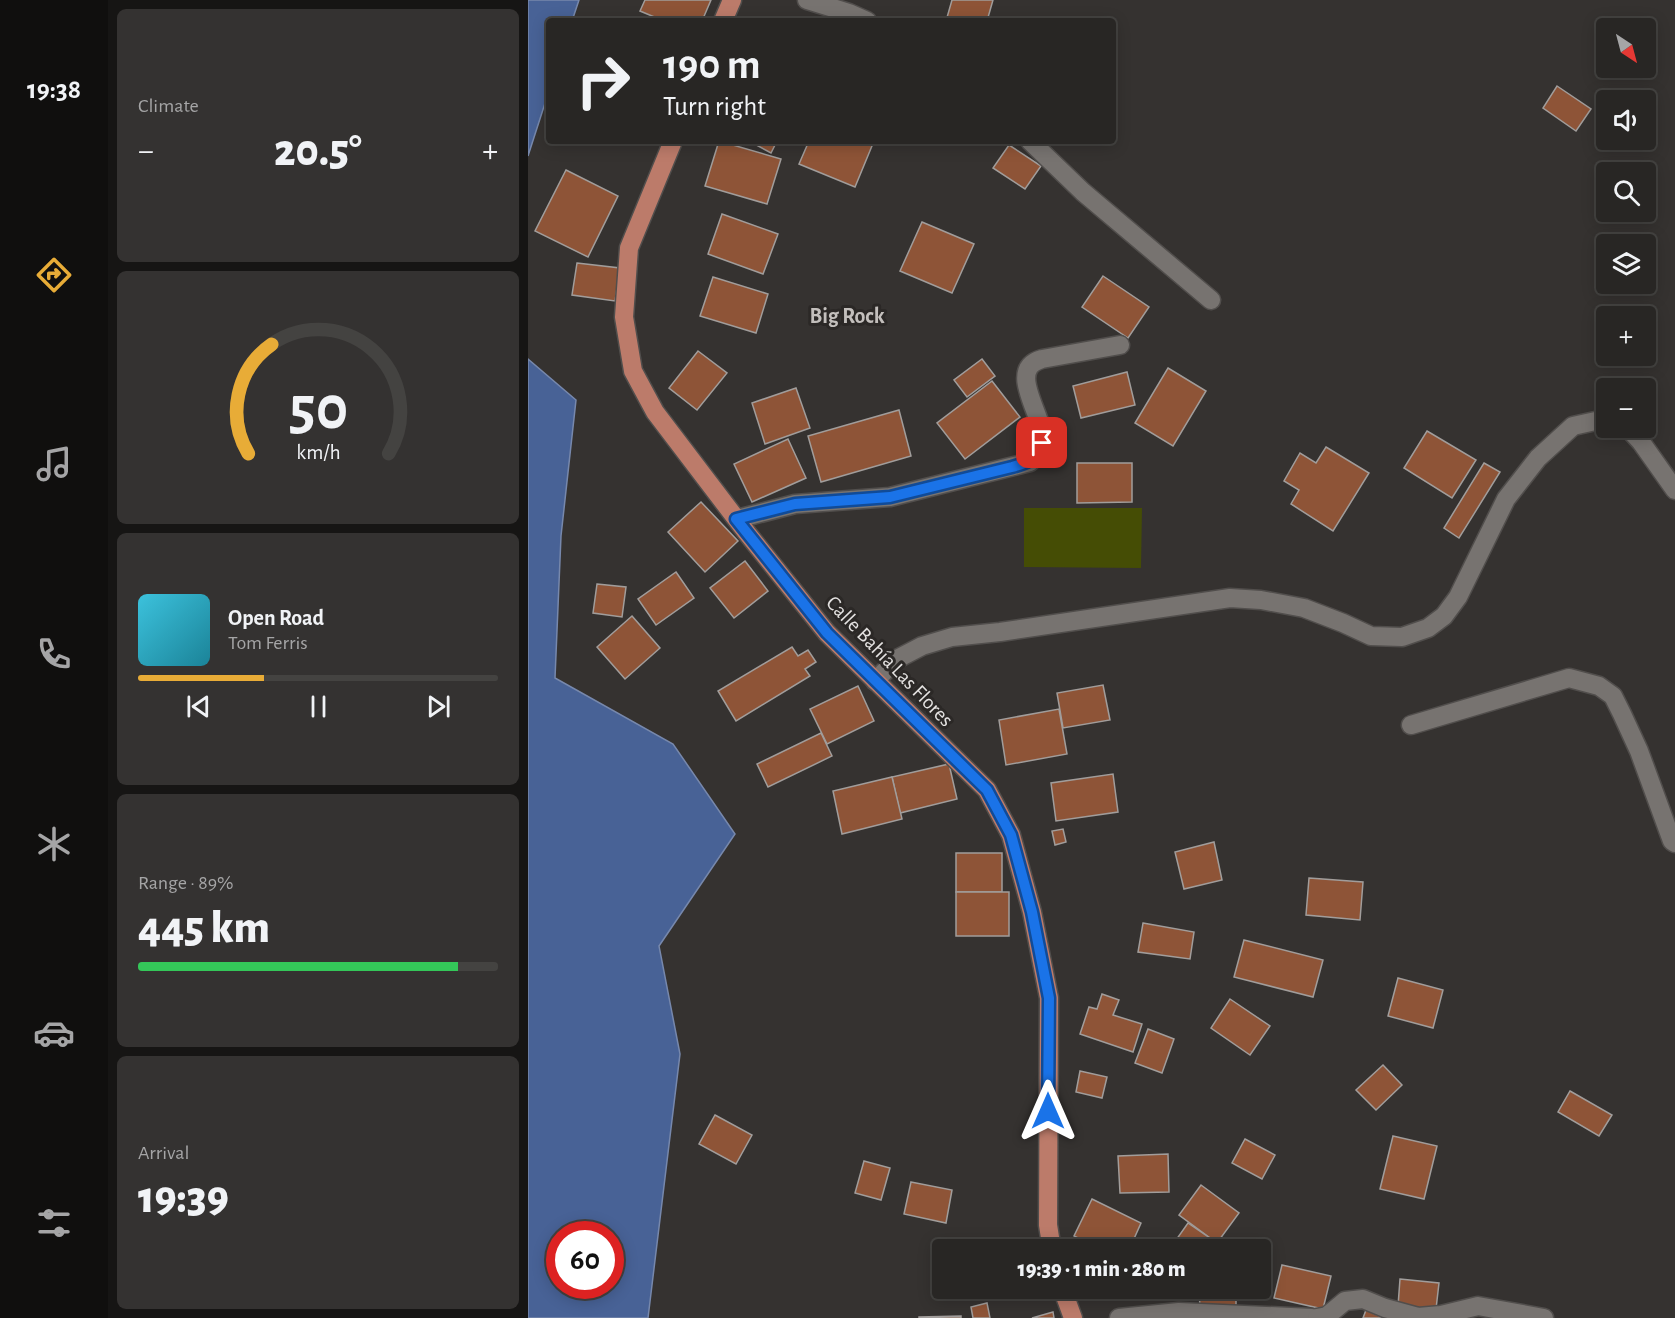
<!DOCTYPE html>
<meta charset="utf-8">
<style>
:root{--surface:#282624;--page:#343231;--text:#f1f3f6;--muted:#a5a5a6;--line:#444341;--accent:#e8ac37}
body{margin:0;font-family:"Alegreya Sans",sans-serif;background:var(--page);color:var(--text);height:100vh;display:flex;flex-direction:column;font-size:22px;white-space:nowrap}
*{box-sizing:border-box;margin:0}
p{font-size:20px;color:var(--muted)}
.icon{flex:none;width:33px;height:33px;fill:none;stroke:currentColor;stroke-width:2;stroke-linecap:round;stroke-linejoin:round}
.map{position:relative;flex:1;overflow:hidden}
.panel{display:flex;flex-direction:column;gap:9px;padding:9px;background:#161514;width:420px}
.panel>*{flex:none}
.guide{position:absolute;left:18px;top:18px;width:570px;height:126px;border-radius:6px;box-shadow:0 3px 15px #0003,0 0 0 2px var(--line);background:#282624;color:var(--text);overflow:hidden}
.needle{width:39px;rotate:144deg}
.controls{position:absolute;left:1068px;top:18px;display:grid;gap:12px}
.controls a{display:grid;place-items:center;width:60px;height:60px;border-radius:6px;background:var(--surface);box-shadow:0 3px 15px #0003,0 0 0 2px var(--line);font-size:30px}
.speed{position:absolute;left:18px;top:1221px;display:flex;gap:12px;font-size:30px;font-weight:700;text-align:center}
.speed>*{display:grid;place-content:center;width:78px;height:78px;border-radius:50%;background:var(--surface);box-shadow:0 3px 15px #0003,0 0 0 2px var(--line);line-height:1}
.speed .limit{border:9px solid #d22;background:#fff;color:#111}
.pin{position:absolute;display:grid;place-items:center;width:51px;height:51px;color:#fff;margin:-26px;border-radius:12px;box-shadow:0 3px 9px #0006}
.me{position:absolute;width:66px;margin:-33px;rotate:0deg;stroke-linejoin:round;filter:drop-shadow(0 0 4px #0008)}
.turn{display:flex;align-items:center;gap:21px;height:126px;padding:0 18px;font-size:27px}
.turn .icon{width:78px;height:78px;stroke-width:2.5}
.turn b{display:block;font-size:42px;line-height:51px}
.big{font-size:45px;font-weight:800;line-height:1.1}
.panel .widget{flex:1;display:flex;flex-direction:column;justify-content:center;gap:9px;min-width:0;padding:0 21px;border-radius:9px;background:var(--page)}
.panel .dial{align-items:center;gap:0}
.dial svg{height:156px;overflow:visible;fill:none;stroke:var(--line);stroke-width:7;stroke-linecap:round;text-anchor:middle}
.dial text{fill:var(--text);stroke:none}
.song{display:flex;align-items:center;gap:18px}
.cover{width:72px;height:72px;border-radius:9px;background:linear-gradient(135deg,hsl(190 70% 55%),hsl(190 70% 35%))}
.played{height:6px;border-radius:3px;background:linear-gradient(90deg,var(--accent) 35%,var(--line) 35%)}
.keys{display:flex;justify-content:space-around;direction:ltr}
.heat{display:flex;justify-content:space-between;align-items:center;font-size:33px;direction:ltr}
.charge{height:9px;border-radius:4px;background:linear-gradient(90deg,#34c759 89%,var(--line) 0)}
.trip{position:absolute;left:404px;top:1239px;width:339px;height:60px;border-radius:6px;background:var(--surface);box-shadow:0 3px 15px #0003,0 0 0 2px var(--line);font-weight:800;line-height:60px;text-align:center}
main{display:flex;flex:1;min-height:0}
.dock{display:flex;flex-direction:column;width:108px;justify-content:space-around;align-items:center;background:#100f0e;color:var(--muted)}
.dock .icon{width:42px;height:42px}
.dock .on{color:var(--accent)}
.dock b{font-size:27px;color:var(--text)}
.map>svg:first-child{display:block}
.green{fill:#454d05}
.water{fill:#486296;stroke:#7788ac;stroke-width:1.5;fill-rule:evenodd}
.building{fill:#8e5437;stroke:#a19d9b;stroke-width:1.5}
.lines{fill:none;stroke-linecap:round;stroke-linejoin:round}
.street-casing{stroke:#514e4c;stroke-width:21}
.primary-casing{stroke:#514e4c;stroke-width:21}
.street{stroke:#777370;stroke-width:18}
.primary{stroke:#bc7b6a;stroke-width:18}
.route-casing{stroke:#114b97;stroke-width:15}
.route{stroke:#1a73e8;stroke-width:10}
.labels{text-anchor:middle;stroke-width:6;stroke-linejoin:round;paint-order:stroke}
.street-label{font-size:21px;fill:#e4e2e1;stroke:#2b2826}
.neighbourhood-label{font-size:22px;font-weight:bold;fill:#c3bfbc;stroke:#2b2826}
</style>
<main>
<nav class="dock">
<b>19:38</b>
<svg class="icon on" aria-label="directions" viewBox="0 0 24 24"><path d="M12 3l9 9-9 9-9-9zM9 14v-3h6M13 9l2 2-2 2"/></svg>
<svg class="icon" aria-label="music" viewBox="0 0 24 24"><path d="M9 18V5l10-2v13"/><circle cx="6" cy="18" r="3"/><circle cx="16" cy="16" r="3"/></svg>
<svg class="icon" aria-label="phone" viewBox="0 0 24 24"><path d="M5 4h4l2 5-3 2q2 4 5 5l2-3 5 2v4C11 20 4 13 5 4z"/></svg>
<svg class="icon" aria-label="climate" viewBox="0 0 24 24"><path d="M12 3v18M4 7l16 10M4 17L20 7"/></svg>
<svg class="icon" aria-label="car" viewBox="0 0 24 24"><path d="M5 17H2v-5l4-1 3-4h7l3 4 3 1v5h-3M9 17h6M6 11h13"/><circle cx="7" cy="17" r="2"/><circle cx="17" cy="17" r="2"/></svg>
<svg class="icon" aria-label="filters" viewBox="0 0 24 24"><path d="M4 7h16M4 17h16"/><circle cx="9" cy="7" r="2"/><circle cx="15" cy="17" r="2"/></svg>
</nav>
<section class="panel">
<div class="widget"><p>Climate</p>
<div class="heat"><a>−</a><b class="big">20.5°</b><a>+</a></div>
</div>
<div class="widget dial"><svg viewBox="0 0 100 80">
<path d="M14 69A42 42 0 1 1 86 69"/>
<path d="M14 69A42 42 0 0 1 26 13" stroke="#e8ac37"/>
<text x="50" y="56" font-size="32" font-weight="700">50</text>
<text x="50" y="72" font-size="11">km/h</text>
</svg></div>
<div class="widget">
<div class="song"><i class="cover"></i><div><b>Open Road</b><p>Tom Ferris</p></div></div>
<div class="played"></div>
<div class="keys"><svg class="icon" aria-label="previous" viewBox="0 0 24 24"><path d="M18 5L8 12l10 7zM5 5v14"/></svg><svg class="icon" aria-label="pause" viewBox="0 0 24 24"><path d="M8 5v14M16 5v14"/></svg><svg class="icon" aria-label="next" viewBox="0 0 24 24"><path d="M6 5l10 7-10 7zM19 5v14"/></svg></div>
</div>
<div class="widget"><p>Range · 89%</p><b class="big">445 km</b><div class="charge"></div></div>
<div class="widget"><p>Arrival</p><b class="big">19:39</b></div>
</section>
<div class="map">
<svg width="1147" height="1318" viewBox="0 0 1147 1318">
<rect width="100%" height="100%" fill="#353230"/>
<!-- green -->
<polygon class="green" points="496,508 614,508 613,568 496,567"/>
<!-- water -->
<g class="water">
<polygon points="0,0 51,0 44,21 21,21 21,91 0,156"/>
<path d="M0 359 48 400 33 536 27 678 145 744 207 834 131 946 152 1054 120 1318H0ZM32 1234H82V1286H32Z"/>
</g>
<!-- building -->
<g class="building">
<polygon points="117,0 183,0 174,21 136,21 112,11"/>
<polygon points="424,0 465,0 459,21 418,21"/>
<polygon points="1029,86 1063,109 1048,131 1015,108"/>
<polygon points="191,141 253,159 239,204 177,186"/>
<polygon points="221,141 249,141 243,153"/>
<polygon points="281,141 346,141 327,187 271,164"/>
<polygon points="481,145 513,166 497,189 465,168"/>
<polygon points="38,170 90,196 60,257 7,231"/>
<polygon points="194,214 250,234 235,274 180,254"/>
<polygon points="394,222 446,244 424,293 372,271"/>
<polygon points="49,263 92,268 87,301 44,295"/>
<polygon points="575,276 621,307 600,338 554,307"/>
<polygon points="185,277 240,294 228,333 172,316"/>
<polygon points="170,351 199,373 169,410 141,388"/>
<polygon points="454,359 467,376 439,397 426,380"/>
<polygon points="640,368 678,391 645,446 607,423"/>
<polygon points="599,372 607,405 553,418 545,386"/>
<polygon points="464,381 492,417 437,459 409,423"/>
<polygon points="268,388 282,428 237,444 224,403"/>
<polygon points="371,410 383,456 293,482 280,436"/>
<polygon points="899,431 948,460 924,498 876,468"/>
<polygon points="260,439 278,478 224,502 206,464"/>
<polygon points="798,447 841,473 805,531 763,504 771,490 756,481 772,453 788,463"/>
<polygon points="549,463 604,463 604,502 549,503"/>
<polygon points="956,463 972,472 931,538 916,528"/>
<polygon points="173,502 210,541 177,572 140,532"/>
<polygon points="217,561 240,591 206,618 182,588"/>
<polygon points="148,572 166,598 128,625 110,599"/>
<polygon points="69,584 98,587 94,617 65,613"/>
<polygon points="104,616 132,648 97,679 69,647"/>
<polygon points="264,647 270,656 280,650 288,662 277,669 282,676 208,721 190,691"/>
<polygon points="575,685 582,720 535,728 529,693"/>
<polygon points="330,686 346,721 299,744 282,709"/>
<polygon points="531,709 539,754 478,765 471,720"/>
<polygon points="293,733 304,756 240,787 229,764"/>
<polygon points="421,764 429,799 372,813 364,777"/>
<polygon points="585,774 590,812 528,821 523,783"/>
<polygon points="364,777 374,819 314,834 305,791"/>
<polygon points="535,829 538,842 527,845 524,831"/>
<polygon points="686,842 694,880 656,889 647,852"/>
<rect x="428" y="853" width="46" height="39"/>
<polygon points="781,878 835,882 832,920 778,915"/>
<rect x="428" y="892" width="53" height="44"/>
<polygon points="615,923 666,932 662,959 610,952"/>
<polygon points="716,940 795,960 785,997 706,977"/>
<polygon points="870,978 915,990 905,1028 860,1016"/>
<polygon points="574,994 591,1000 585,1015 614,1024 605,1052 552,1034 561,1007 569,1009"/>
<polygon points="702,999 742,1026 722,1055 683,1028"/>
<polygon points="620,1029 646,1039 634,1073 607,1063"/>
<polygon points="855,1065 874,1085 848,1110 828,1090"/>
<polygon points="552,1071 579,1077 574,1098 548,1092"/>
<polygon points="1042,1091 1084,1115 1071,1136 1030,1112"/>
<polygon points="187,1115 224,1135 208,1164 171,1144"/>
<polygon points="865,1136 909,1146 896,1199 852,1189"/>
<polygon points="717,1139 747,1155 734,1179 704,1163"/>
<polygon points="640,1154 641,1192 592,1193 590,1156"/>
<polygon points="336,1161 362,1168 353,1200 327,1193"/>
<polygon points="383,1182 424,1190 418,1223 376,1214"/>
<polygon points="673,1185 711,1213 689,1243 651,1215"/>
<polygon points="564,1199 613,1223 601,1250 575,1250 546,1236"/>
<polygon points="660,1223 689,1243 684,1250 641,1250"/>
<polygon points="754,1265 803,1276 795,1309 746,1298"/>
<polygon points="872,1279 911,1283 908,1309 870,1306"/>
<polygon points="671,1288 708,1288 708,1306 672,1308"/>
<polygon points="459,1303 462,1318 445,1318 443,1307"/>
<polygon points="838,1310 856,1318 835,1318"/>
<polygon points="525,1312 526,1318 504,1318"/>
<polygon points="433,1316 433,1318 391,1318 391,1317"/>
</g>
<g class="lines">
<!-- street casing -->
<g class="street-casing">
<g id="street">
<polyline points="279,0 321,13 339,21"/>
<polyline points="502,141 555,192 683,300"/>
<polyline points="1100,428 1113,442 1147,490"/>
<path d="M209 519 267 504 362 497 502 462C507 456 513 450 514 442 519 418 476 370 514 359L592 345"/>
<polyline points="347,681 369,659 394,646 424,637 472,632 702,598 733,600 776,608 815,623 843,636 874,637 900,628 916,616 930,597 978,499 1010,458 1045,426 1072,420 1078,421"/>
<polyline points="883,725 1041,678 1071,686 1085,696 1094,714 1111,751 1144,841 1147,843"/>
<polyline points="591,1318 651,1312 784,1318"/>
<polyline points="789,1318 799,1316 817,1301 835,1299 857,1308 890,1317 913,1315 950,1306 1016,1318"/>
</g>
</g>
<!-- primary casing -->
<g class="primary-casing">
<g id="primary">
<polyline points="195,21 204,0"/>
<polyline points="145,141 101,248 96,317 105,371 127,412 219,533 299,633 459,790 483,835 504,912 521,998 520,1225 524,1250"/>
<polyline points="534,1288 545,1318"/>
</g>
</g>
<!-- street -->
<use href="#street" class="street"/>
<!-- primary -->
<use href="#primary" class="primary"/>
</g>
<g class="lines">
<!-- route casing -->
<g class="route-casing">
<path id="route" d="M514 443C507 460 502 462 484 467L362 497 267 504 208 519 299 633 459 790 483 835 504 912 521 998 520 1111"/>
</g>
<!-- route -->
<use href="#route" class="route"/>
</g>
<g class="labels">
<!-- street labels -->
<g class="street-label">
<text transform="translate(362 661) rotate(46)" y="7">Calle Bahía Las Flores</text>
</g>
<!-- neighbourhood labels -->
<g class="neighbourhood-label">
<text x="319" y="323">Big Rock</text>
</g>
</g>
</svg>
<div class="controls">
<a><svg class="needle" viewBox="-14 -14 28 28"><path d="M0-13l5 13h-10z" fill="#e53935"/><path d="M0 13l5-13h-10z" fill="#a5a5a6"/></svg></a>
<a><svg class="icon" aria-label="sound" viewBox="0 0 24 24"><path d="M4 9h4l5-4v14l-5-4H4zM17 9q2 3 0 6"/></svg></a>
<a><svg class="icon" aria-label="search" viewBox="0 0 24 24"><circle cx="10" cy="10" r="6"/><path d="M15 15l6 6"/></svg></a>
<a><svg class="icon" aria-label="layers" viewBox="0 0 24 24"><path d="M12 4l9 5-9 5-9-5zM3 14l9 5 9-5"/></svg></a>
<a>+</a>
<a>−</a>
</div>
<div class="speed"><div class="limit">60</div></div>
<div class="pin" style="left:514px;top:443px;background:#d93025"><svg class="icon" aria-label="arrive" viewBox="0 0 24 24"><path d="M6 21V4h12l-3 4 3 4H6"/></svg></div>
<svg class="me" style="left:520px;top:1111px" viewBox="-20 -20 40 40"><path d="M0-17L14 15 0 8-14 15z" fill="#1a73e8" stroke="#fff" stroke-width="4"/></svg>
<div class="trip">19:39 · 1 min · 280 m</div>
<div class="guide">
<div class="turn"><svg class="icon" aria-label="right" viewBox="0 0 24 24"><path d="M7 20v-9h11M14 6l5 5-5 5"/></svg><div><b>190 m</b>Turn right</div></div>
</div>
</div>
</main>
